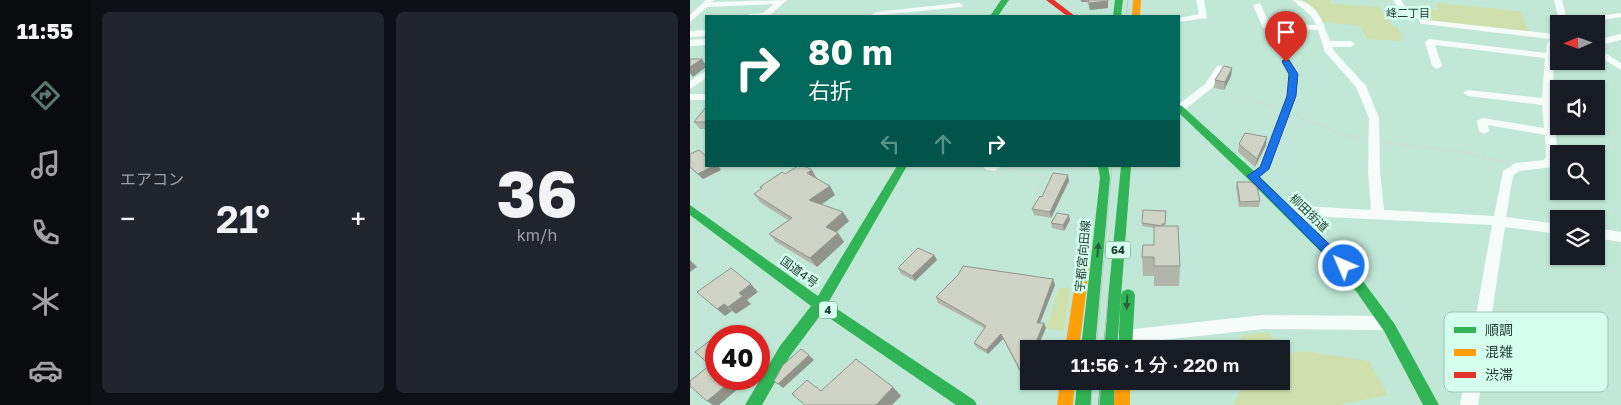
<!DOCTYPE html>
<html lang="ja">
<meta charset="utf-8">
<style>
:root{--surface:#171b24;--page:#20242c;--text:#f1f3f6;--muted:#9ea1a6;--accent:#5a7a6d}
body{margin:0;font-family:"Golos Text","Noto Sans JP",sans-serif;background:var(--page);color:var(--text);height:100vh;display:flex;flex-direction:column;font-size:19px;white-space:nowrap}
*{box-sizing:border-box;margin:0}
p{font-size:16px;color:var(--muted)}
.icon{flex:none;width:28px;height:28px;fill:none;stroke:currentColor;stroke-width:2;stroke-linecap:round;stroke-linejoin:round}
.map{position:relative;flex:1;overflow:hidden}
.drawer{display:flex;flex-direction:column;gap:12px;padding:12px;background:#0d0f14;width:600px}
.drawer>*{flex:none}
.guide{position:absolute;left:15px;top:15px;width:475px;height:152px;border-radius:0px;box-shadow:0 1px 4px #0004;background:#00695c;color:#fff;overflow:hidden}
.needle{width:32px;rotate:268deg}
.tools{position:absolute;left:860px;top:15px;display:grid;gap:10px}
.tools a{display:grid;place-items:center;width:55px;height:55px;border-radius:0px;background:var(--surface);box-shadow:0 1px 4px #0004;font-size:25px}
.speed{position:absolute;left:15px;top:325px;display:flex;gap:10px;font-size:25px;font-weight:700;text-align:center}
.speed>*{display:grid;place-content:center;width:65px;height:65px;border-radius:50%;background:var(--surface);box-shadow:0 1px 4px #0004;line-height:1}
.speed .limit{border:8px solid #d22;background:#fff;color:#111}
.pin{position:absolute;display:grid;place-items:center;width:42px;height:42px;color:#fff;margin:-51px -21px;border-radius:50% 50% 50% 0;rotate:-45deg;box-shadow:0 0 5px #0007}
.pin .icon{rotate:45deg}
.me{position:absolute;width:55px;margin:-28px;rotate:315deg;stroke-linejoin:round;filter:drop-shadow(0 0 4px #0008)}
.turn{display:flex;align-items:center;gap:18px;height:105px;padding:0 20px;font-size:22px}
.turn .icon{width:65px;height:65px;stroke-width:2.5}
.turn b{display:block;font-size:35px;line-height:42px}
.lanes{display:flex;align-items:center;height:48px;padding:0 20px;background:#0003;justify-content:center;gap:25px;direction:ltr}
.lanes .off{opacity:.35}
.big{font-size:38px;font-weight:600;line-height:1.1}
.drawer .tile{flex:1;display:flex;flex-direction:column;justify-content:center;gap:8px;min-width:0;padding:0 18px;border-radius:8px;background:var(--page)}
.drawer .dial{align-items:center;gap:0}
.dial b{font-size:65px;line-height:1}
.heat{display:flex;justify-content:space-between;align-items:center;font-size:28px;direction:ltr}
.drawer .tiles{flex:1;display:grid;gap:12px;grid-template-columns:repeat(2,1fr)}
.trip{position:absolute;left:330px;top:340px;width:270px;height:50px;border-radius:0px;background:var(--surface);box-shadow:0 1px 4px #0004;font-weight:600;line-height:50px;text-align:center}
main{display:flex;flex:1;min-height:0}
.tabs{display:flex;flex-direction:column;width:90px;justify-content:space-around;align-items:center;background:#090b0e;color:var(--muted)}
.tabs .icon{width:35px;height:35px}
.tabs .selected{color:var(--accent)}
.tabs b{font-size:22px;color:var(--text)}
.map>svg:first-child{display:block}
.green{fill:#cfe0ac}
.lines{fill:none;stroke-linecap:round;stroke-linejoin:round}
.path-far1{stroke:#cfdcd7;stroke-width:1;stroke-dasharray:2.5 2;stroke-linecap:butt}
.path{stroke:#cfdcd7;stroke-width:2;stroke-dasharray:4 2.5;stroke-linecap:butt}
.street{fill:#f6fcf9;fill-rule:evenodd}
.fast{fill:#30b455;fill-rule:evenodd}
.slow{fill:#ff9f0a;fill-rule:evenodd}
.jam{fill:#e5322d;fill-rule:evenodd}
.tram{stroke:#c0cac6;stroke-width:1}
.wall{fill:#b2b6aa}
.shaded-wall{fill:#91948b}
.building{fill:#cfd4c6;stroke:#91948b}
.oneway{fill:#27623e}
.route{fill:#1a73e8;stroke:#114b97}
.labels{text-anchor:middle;stroke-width:5;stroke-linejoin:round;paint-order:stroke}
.far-neighbourhood-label{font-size:11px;fill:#233f34;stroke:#d5feec}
.shield{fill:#d5feec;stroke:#58786b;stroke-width:1}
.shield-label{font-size:11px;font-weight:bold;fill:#233f34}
.street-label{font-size:12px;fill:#233f34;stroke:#d5feec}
.key{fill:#d5feec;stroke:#a0c5b5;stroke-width:1}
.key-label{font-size:14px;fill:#233f34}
</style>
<main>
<nav class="tabs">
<b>11:55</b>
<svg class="icon selected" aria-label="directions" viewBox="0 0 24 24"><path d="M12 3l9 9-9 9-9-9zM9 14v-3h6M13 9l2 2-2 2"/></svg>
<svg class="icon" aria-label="music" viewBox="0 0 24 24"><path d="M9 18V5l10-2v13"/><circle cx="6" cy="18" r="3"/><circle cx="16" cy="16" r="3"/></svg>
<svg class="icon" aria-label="phone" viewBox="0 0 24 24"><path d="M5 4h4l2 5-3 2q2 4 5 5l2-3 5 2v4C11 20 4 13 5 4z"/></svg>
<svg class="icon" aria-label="climate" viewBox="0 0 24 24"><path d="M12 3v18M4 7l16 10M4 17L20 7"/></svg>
<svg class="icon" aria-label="car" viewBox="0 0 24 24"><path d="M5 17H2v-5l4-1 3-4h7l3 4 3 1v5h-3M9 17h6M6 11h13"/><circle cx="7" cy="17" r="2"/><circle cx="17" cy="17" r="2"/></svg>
</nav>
<section class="drawer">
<div class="tiles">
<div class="tile"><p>エアコン</p>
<div class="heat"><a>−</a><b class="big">21°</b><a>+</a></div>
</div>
<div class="tile dial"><b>36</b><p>km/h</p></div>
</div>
</section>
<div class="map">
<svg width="931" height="405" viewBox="0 0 931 405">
<rect width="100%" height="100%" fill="#c1e8d7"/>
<!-- green -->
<g class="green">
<path d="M612 0H639L642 4 690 7 703 27H708L713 41 677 39 670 26 632 22C629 11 622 5 612 0Z"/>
<polygon points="746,3 830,11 840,32 736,20 733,8 748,10"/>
<polygon points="369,288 380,288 374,331 356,328"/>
<polygon points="578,332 590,349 542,349 554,335"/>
<polygon points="591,351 594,355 612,351 679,361 698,395 648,405 543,405 554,381 591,381"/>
</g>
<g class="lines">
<!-- path-far1 -->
<g class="path-far1">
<polyline points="210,0 210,2"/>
<polyline points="769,9 772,18"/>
<polyline points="745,11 750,15"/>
<polyline points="527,90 567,102"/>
</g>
<!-- path -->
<g class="path">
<polyline points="563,101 587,108"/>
<polyline points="606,115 653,135 674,139"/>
<polyline points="696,143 773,152 817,163"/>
<polyline points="316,169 355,177 346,194"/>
</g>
<!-- street -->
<g class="street">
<polygon points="16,0 24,0 22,2 97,0 79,16 56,16 60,14 73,13 84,4 17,7 0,22 0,15"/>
<polygon points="506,0 514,0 517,18 489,22 489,18 509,14"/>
<path d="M603 0C627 0 633 23 640 41H661L665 44 661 47H642L644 51 676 86 689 118 690 172 694 210 804 216 813 171 826 163 854 160 856 157 855 135 798 125 799 131 794 134 789 131 787 121 792 118 854 128 852 105 778 96 773 93 778 90 852 98 855 58 745 45 752 66 747 69 742 66 735 42 739 39 856 53 857 44 860 39 734 24H731L728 18 713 16 703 0H711L719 12 734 14 737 20 864 34 869 31V40L865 44 862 99 868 157 862 167 829 171 823 176 816 217 869 224V234L815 227 788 405H770L802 225 596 215 592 213 590 210 592 207 596 205 681 210 678 172 679 118 666 87 635 52 628 30 573 28 563 5 570 3 579 24 626 25C621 13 612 9 603 0Z"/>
<polygon points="864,0 872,0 877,20 931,13 931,17 886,24 870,24"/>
<polygon points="269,3 273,5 272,7 180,16 186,12"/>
<polygon points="16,30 16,36 0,37 0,31"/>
<polygon points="931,34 931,40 906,46 906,40"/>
<polygon points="16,39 16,45 0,46 0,40"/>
<polygon points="906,47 931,63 931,70 906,54"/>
<polygon points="596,59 599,60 609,74 607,96 580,169 566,179 558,179 556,176 569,167 597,96 599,74 591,62"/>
<polygon points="530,65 535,68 522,88 493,111 489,112 489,104 515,84 527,66"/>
<polygon points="16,71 16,78 0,89 0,81"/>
<rect x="0" y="94" width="16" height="6"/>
<polygon points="293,166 309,166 310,167 304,171 295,169"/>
<polygon points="906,228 931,232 931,242 906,238"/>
<polygon points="573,315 696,316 701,318 704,323 701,328 696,330 573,329 435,344 429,342 427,337 429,332 435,330"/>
</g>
<!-- fast -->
<g class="fast">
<polygon points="311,0 319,0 308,16 300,16"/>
<polygon points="425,0 433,0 431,16 423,16"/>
<polygon points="489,105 492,106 566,173 664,269 704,323 749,405 733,405 694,331 656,277 558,179 489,113"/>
<polygon points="207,166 217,166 138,303 284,400 287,405 266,405 132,313 100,356 72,405 55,405 90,346 121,306 0,215 0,205 128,296"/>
<polygon points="408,166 418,166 420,178 405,349 391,349 410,178"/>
<polygon points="431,166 441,166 427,349 413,349"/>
<polygon points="438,289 443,291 445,295 442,349 428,349 431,295 433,291"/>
<polygon points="387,381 402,381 401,405 385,405"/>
<polygon points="410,381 425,381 424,405 408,405"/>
</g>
<!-- slow -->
<g class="slow">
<polygon points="443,0 451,0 450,16 442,16"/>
<polygon points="393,264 397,265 399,269 389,349 375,349 387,269 389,265"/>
<polygon points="370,381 385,381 383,405 367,405"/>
<polygon points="425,381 440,381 440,405 424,405"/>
</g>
<!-- jam -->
<polygon class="jam" points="356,0 364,0 385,16 377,16"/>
<!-- tram -->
<g class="tram">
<polyline points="436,16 438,0"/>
<polyline points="406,349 422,166"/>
<polyline points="414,349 418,296"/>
<polyline points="401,405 403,381"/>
<polyline points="409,405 411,381"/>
</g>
</g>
<!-- wall -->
<g class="wall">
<polygon points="390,0 418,0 418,8 400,10 397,2 392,2"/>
<polygon points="542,68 541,76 534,90 524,88 525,80"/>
<polygon points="16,107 16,129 10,129 4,122"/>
<polygon points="549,144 576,145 565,167 548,152"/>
<polygon points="0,154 31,170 13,179 0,168"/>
<polygon points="127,179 145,195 132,204 159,221 146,232 148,233 154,242 127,267 86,242 79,234 98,220 71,203 64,194 71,189 70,187"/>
<polygon points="379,181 361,218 344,215 342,209 352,197"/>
<polygon points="547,182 570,201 569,207 549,207 546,187"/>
<polygon points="476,211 475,226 490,266 489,286 464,286 464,276 453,276 452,257 464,245 464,228 452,226 452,223"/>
<polygon points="380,220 374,231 362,228 361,223"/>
<polygon points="244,255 247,260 225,281 211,274 208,268"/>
<polygon points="363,279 365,285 350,323 354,323 356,328 339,349 339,369 334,380 313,339 298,354 287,348 284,343 294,328 248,303 246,297"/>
</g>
<!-- shaded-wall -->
<g class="shaded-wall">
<polygon points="391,0 397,0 397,2 392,2"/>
<polygon points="418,1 418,8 400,10 399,3"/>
<polygon points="12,59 16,66 16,67 3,77 0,73 0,67"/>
<polygon points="542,68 541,76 534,90 535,82"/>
<polygon points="577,137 576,145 565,167 567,159"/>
<polygon points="23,166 28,166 31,170 13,179 8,174"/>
<polygon points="122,170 127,179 117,173"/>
<polygon points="378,175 379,181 361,218 360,212"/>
<polygon points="140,186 145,195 125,209 119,200"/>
<polygon points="153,212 159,221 142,236 136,227"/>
<polygon points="379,215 380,220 374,231 373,225"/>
<polygon points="148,233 154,242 127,267 120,258"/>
<polygon points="244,255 247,260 225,281 222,276"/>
<polygon points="0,260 7,267 0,272"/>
<polygon points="363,279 365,285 348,328 347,323"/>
<polygon points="61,284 68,292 57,300 61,304 46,314 38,307 49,293"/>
<polygon points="34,304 42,311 35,316 27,309"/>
<polygon points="354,323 356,328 347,349 343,349"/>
<polygon points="311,334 313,339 298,354 296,350"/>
<polygon points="119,355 124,360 93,388 88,384"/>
<polygon points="339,360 339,369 334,380 333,375"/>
<polygon points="44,379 59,379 56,382 29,405 23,405 17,401"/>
<polygon points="203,387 211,396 202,405 186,405"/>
</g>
<!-- building -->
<g class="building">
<polygon points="398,0 418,0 418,1 399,3"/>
<polygon points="0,59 12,59 0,67"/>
<polygon points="534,66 542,68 535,82 525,80"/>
<polygon points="16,107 16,122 4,122"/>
<polygon points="555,133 577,137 567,159 549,144"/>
<polygon points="9,150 16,156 16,166 23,166 8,174 0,167 0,154"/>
<polygon points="108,166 114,166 122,170 117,173 140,186 119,200 153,212 136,227 148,233 120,258 79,234 102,218 64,194 72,188 70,187 92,172 95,174"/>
<polygon points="363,173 378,175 360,212 342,209 350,196 352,197"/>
<polygon points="547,182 561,182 567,187 570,201 550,202"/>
<polygon points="453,210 476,211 475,224 472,224 472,226 452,223"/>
<polygon points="367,213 379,215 373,225 361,223"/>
<polygon points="464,226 488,226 490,266 464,266 464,257 452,257 453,245 464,245"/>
<polygon points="228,248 244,255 222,276 208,268"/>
<polygon points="273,266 363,279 347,323 354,323 343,349 339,349 339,360 333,375 311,334 296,350 284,343 296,326 246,297 268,275"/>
<polygon points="41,268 61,284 49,293 53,296 38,307 34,304 27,309 7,292"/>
<polygon points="31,333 35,336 26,336"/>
<polygon points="26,336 26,379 44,379 17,401 0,386 0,381 20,365 5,352"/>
<polygon points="111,349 119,355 88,384 84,381 93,365"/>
<polygon points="166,359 203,387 186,405 115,405 102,394 117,380 131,391"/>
</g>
<!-- one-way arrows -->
<defs><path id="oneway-solid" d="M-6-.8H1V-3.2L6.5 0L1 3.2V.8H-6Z" transform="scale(1.25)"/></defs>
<g class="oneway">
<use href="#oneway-solid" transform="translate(408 250) rotate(-85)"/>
<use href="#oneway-solid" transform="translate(437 302) rotate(93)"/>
</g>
<!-- route -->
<polygon class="route" points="593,60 599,60 608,74 606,96 579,169 569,177 658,262 660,266 658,269 649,269 557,176 570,167 597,96 599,74 592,62"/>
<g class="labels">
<!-- far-neighbourhood labels -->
<g class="far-neighbourhood-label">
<text x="718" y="17">峰二丁目</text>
</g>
<!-- shield labels -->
<g class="shield">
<rect x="415.5" y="241.5" width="25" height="17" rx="4"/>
<rect x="129" y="301.5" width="18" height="17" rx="4"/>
</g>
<g class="shield-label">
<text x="428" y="254">64</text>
<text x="138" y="314">4</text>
</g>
<!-- street labels -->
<g class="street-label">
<text transform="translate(619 213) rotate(44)" y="4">柳田街道</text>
<text transform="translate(393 256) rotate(-85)" y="4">宇都宮向田線</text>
<text transform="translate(109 272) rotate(36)" y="4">国道4号</text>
</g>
</g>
<!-- legend -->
<rect x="754" y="312" width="164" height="80" rx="8" class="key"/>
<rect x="764" y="327" width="22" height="6" fill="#30b455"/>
<rect x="764" y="349" width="22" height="7" fill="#ff9f0a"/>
<rect x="764" y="372" width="22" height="6" fill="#e5322d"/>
<g class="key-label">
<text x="795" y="335">順調</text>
<text x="795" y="357">混雑</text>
<text x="795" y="380">渋滞</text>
</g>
</svg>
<div class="tools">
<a><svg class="needle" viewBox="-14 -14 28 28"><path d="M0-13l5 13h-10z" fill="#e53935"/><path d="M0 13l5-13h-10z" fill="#9ea1a6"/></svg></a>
<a><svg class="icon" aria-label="sound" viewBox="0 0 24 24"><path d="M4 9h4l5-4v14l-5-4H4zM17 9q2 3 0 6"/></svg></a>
<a><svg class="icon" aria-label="search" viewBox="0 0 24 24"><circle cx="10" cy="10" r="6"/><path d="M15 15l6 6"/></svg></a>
<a><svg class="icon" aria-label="layers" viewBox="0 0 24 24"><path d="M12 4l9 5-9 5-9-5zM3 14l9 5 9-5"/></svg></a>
</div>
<div class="speed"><div class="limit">40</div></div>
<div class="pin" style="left:596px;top:62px;background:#d93025"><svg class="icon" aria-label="arrive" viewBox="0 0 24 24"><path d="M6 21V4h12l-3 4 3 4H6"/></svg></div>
<svg class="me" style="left:654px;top:266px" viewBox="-20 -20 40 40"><circle r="17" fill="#1a73e8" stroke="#fff" stroke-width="3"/><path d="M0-11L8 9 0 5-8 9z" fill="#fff"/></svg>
<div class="trip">11:56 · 1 分 · 220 m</div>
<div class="guide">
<div class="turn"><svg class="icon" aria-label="right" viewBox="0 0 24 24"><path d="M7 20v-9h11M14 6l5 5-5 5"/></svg><div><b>80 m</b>右折</div></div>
<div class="lanes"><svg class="icon off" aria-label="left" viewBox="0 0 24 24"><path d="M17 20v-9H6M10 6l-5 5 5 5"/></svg><svg class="icon off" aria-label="ahead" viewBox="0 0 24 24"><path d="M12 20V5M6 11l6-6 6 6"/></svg><svg class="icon" aria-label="right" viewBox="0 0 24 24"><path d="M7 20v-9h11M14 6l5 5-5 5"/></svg></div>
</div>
</div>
</main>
